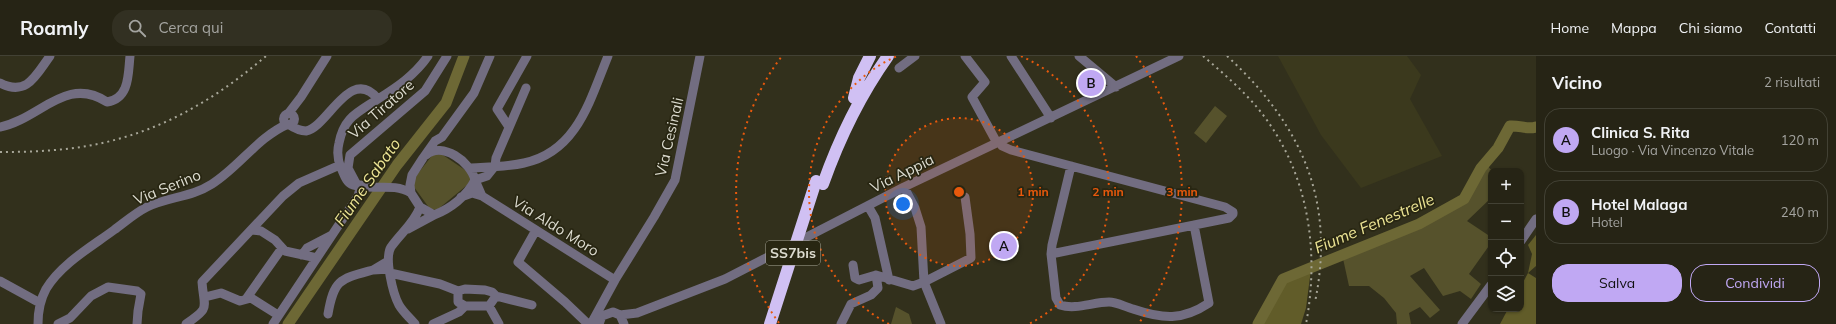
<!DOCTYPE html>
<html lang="it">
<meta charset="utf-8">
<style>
body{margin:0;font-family:Mulish,sans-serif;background:#323022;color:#f1f3f6}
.controls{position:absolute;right:12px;bottom:12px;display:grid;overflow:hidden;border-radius:8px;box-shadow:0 1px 3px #0004}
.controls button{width:36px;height:36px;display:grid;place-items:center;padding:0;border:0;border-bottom:1px solid #424134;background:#262415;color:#f1f3f6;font:20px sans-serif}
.you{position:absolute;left:903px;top:148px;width:14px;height:14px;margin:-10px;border:3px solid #fff;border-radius:50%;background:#1a73e8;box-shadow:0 0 0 6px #1a73e833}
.badge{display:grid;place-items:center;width:26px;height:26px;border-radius:50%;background:#c0a8f3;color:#111;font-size:13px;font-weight:700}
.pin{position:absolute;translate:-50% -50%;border:2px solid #fff;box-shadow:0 1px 4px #0006}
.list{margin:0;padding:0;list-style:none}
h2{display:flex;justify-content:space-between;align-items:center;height:52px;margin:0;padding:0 16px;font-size:17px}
h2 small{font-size:13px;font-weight:400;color:#a4a4a0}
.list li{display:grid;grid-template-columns:26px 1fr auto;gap:12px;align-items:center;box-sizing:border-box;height:64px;margin:0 8px 8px;padding:0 8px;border:1px solid #424134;border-radius:16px}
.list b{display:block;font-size:15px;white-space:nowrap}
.list p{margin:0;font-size:13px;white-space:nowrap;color:#a4a4a0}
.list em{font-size:13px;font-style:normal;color:#a4a4a0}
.actions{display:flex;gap:8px;padding:12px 16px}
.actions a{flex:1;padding:9px 0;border:1px solid #c0a8f3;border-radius:16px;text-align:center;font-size:14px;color:#c0a8f3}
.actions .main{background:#c0a8f3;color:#111}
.icon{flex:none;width:22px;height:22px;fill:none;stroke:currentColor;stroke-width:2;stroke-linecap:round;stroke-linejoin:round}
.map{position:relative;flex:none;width:1536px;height:268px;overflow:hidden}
header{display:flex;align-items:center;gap:24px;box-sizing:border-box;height:56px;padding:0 20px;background:#262415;border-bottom:1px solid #424134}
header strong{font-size:19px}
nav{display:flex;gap:22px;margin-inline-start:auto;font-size:14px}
.search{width:280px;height:36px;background:#323022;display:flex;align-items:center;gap:10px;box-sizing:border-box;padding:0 14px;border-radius:16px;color:#a4a4a0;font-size:15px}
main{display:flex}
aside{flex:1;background:#262415}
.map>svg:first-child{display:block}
.built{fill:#3b391d}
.green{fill:#56522c}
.forest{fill:#615c29}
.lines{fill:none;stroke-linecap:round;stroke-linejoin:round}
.river{stroke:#6d6835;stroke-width:11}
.minor{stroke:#726d81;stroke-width:9}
.highway{stroke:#d0c0f3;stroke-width:12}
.rail{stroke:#a7a698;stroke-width:2;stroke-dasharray:2 4;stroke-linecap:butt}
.highway-bridge{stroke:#d0c0f3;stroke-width:12}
.ring{fill:none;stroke:#e8590c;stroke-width:2;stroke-dasharray:2 4}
.labels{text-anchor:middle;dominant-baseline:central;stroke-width:3.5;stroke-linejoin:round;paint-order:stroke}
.shield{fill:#282612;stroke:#a6a596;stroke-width:1}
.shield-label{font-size:14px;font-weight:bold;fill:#dcdbcf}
.street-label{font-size:15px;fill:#dcdbcf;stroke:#282612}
.water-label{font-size:16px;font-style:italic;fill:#ece494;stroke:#282612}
.centre{fill:#e8590c;stroke:#282612;stroke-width:2}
.ring-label{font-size:12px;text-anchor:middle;font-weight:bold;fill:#e8590c;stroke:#282612;stroke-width:3.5;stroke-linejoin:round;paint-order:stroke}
</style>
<header>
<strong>Roamly</strong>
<div class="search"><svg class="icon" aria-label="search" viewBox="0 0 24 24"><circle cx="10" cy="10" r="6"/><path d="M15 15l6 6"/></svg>Cerca qui</div>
<nav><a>Home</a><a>Mappa</a><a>Chi siamo</a><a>Contatti</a></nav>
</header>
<main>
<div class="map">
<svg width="1536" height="268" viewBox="0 0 1536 268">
<rect width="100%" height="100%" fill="#32301c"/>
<path class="built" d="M 1278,0 L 1407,0 L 1421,19 L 1410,43 L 1442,100 L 1361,132 L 1321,79 Z"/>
<path class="green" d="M 1215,50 L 1227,60 L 1206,87 L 1194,77 Z
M 434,97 L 440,97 L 468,116 L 472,125 L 437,154 L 430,153 L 414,131 L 412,125 Z
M 1486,108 L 1492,115 L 1491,142 L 1467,165 L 1491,181 L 1491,187 L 1469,218 L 1481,228 L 1471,243 L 1460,235 L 1443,240 L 1424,212 L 1410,220 L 1440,254 L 1430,262 L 1420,251 L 1409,257 L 1411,268 L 1397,268 L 1396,257 L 1384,242 L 1369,230 L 1349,230 L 1342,198 L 1359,191 L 1374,188 L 1419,168 L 1464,143 Z
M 896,251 L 909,258 L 912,268 L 891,268 Z"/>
<path class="forest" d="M 1536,179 L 1536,210 L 1528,217 L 1536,222 L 1536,268 L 1500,268 L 1508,253 L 1521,253 L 1521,230 L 1528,217 L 1532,198 L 1528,189 Z
M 1311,213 L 1306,252 L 1301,268 L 1261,268 L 1285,225 Z"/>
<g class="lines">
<path class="river" d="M 288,268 L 397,109 L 446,47 L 464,0
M 1258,268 L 1283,223 L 1419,168 L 1464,143 L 1481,112 L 1498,92 L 1510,70 C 1519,69 1528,74 1536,71"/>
<path class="minor" d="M 965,0 L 985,26 L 972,41 L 997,87
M 1011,0 L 1051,62
M 1079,0 L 1116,31
M 899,12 L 915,0
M 0,27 C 27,41 36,19 50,0
M 378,43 C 397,31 415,19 428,0
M283.5 63a5.5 5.5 0 1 1 11 0a5.5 5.5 0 1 1-11 0Z
M 288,58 L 301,41 L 327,0
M 288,68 C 294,72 299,75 306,75 C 328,71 350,9 378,43 C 357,57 344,61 339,87 C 337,95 338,105 341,112 C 344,118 346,127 353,129 C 372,135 393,126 411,137
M 0,71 C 40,63 66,19 107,46 C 130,42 128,18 130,0
M 509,71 L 497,53 L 527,0
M 1000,86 L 1002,90 L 1011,94 L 1225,151 L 1233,156 L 1233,158 L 1229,162 L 1051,198
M 426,99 C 442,85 471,106 475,124 C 467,140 450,153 434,159 L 420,151 L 411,137 L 410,129 L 412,119 L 423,102 L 435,85 L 442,81 L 474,37 L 490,0
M 495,110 L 496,102 L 526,32
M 1071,110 L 1052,189 L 1051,198 L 1056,242 L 1060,249 C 1076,254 1093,246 1109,246 C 1117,246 1125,251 1133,253 C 1163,263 1182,265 1209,247 L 1194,169
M 469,112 C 487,111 507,111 524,107 C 577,96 590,44 608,0
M 357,129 L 348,112 L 350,99 L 425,35 L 447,0
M 904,131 L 915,152 L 921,171 L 924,226 L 941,268
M 482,140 L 475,124 L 487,120 L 495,110
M 461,141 L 472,137 L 482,140 L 615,224
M 868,150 L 875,162 L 889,224
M 408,173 L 434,159
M 252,174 L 261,175 L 275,184 L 285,195 L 317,202
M 536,174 L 518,206 L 565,246 L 588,268
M 1521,185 L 1536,163
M 302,199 L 307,192 L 332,179
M 388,205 L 373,214 L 389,213
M 853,209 L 855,222 L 859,224 L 876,219 L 913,230 L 924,226 L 971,202 L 970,178 L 965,141
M 390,217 L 440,228 L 458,235 L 465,233 L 485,234 L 492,236 L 496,240 L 532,249
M 0,225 L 40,247
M 458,235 L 458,246 L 465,250 L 489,250 L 496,240
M 205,241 L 221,237 L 240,245 L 251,242 L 278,259
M 246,243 L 282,192
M 489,250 L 499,268
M 328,258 C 334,223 340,223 373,214
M 620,259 L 637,257 L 725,223 L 904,131 L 1179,0
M 38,268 C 38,256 40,244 46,233 C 61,208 91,191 114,174 C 125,166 135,157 147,151 C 168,141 192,141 212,128 C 239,111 258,81 288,68
M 58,268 L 70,262 L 91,240 L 108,231 L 137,235 L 141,238 L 138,255 L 137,268
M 186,268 C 211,251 204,253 202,226 L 283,140 L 299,127 L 340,109
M 273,268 L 358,140 L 361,129
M 415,268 C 410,262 403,256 399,249 C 393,238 384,202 391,191 C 401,177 414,167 420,151
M 433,268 L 459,256 L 465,250
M 591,268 L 615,224 L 654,161 L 675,124 L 700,0
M 599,268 L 602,260 L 613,256 L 620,259 L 624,268
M 841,268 L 851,248 L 871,239 L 878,232 L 876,219
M 1462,268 L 1491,229"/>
<path class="highway" d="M 854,42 L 859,22 L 870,0
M 823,128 C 839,83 861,38 888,0"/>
<path class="rail" d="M 1203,0 C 1223,17 1244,35 1260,55 C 1308,115 1320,194 1306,268
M 1227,0 C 1301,68 1336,144 1315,246
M 0,96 C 39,96 80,94 118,83 C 174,68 223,37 266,0"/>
<path class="highway-bridge" d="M 770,268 L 816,125"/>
</g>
<circle cx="959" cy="136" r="74" fill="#e8590c" fill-opacity=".12"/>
<g class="ring">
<circle cx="959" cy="136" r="74"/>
<path d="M889 268A149 149 0 0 1 897 0M1021 0A149 149 0 0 1 1029 268"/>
<path d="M779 267A223 223 0 0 1 782 0M1136 0A223 223 0 0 1 1139 267"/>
</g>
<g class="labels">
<rect class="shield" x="766" y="185" width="54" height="24" rx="3"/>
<g class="shield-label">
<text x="793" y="197">SS7bis</text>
</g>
<g class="street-label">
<text transform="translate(381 53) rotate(-41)">Via Tiratore</text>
<text transform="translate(669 81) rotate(-77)">Via Cesinali</text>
<text transform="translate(902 117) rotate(-26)">Via Appia</text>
<text transform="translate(167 131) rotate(-22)">Via Serino</text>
<text transform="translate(556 170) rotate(32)">Via Aldo Moro</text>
</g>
<g class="water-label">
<text transform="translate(367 126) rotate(-55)">Fiume Sabato</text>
<text transform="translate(1374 167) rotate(-23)">Fiume Fenestrelle</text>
</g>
</g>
<circle cx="959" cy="136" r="6" class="centre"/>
<g class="ring-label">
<text x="1033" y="140">1 min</text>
<text x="1108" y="140">2 min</text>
<text x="1182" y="140">3 min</text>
</g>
</svg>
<div class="controls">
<button>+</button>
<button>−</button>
<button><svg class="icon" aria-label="locate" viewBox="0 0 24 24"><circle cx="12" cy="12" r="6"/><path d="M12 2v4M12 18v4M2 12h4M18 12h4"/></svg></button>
<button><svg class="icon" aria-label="layers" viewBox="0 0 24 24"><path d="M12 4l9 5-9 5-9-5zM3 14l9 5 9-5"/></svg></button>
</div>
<div class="you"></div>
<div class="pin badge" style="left:1004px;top:190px">A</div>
<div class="pin badge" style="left:1091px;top:27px">B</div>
</div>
<aside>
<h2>Vicino<small>2 risultati</small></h2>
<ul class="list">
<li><span class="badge">A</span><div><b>Clinica S. Rita</b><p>Luogo · Via Vincenzo Vitale</p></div><em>120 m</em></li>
<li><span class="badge">B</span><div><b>Hotel Malaga</b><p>Hotel</p></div><em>240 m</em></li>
</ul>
<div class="actions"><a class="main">Salva</a><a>Condividi</a></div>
</aside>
</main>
